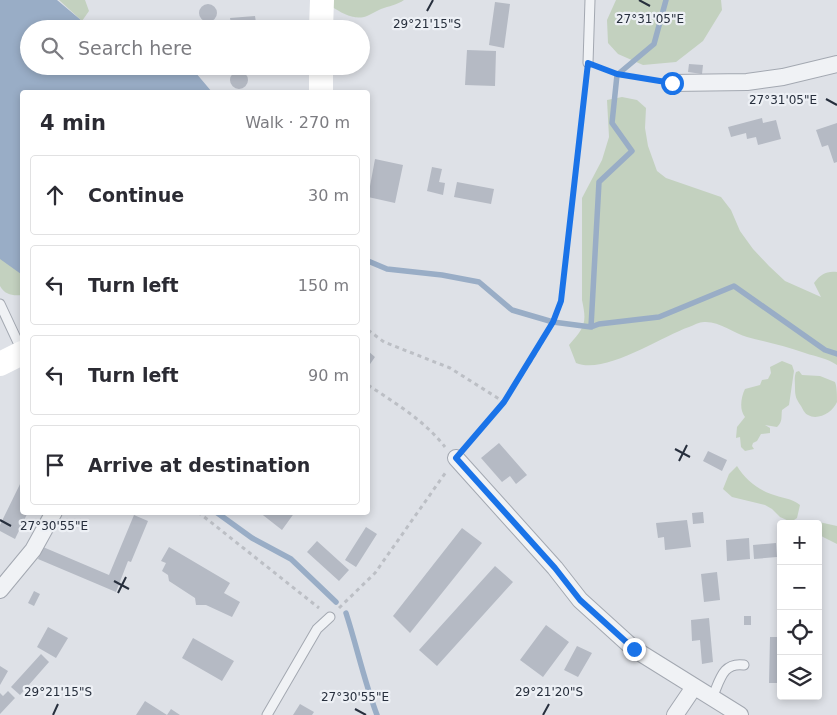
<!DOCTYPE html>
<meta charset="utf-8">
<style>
body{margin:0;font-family:"DejaVu Sans",sans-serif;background:#f7f7f7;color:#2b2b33}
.controls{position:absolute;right:15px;bottom:15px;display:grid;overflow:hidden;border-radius:5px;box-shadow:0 2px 8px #0003}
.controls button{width:45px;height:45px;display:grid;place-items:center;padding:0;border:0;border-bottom:1px solid #e1e1e2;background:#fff;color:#2b2b33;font:25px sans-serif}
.stop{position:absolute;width:15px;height:15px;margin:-11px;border:4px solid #1a73e8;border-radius:50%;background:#fff}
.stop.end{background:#1a73e8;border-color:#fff;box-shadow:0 1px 5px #0008}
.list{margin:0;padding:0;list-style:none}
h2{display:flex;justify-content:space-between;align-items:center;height:65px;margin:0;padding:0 20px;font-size:21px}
h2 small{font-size:16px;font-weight:400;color:#7c7c81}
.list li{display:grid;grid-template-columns:32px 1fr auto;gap:15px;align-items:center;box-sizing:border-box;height:80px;margin:0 10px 10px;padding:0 10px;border:1px solid #e1e1e2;border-radius:5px}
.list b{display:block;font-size:19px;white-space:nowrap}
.list em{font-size:16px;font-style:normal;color:#7c7c81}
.icon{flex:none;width:28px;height:28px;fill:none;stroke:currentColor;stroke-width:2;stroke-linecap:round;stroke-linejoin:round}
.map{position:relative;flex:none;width:837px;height:715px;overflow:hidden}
.search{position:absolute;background:#fff;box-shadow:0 2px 8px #0003;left:20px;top:20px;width:350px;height:55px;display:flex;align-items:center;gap:12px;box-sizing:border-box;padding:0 18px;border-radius:28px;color:#7c7c81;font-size:19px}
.panel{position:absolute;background:#fff;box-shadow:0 2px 8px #0003;left:20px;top:90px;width:350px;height:425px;border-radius:5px}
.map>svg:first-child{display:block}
.green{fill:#c3d1bf}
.water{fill:#99adc6}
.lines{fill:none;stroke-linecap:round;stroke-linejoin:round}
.stream{stroke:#99adc6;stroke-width:5.5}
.building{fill:#b5bac4}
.lane-casing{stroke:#a3a8b1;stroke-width:11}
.street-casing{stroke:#a3a8b1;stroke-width:18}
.path{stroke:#bcbfc5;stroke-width:3;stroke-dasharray:4 4;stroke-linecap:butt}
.lane{stroke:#f0f2f5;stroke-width:9}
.street{stroke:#f0f2f5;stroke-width:16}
.secondary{stroke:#fff;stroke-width:24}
.route{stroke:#1a73e8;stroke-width:6}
.ticks{fill:none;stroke:#272f3d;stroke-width:2}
.ticks-label{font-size:12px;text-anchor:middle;fill:#272f3d;stroke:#edf0f5;stroke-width:4.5;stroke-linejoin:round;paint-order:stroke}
</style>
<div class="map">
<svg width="837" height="715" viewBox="0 0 837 715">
<rect width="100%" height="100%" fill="#dee1e7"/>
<path class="green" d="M 59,0 L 85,0 L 89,11 L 82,21 Z
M 329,0 L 404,0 C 397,5 389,6 381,9 C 376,11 372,14 367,16 C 355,21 342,13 332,7 Z
M 616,0 L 721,0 L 722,10 L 703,41 L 676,62 L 643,65 L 618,54 L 608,43 L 607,20 Z
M 622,97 L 637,100 L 646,108 L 645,128 L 648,146 L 657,171 L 666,178 L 721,197 L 731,210 L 740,231 L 753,249 L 769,266 L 785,281 L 821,297 L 814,283 C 821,274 826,271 837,272 L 837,365 C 827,358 817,357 805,353 C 786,346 766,342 747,337 C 733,333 719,321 704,322 C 699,322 694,325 689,327 C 660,337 605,375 576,363 L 569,345 C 585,327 587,323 582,300 L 582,198 L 602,160 L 609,137 L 607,100 Z
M 0,246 L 22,250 L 22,295 C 13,296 5,295 0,286 Z
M 782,361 L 792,365 L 794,371 L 789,405 L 782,410 C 781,416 783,422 777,427 L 765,425 L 770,428 L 770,433 L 761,434 L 757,441 L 753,443 L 752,446 L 754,449 L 745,451 L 741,447 L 740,437 L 736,438 L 737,427 L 745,417 C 739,410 741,397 745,389 L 760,385 L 762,380 L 768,379 L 771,373 L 770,367 Z
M 799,371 L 802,375 L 820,376 L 835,382 C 837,387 837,396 837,402 C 833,412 818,421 808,415 C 804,413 803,409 801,406 C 796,399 795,396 795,388 C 795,382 794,377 796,372 Z
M 737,466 C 745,479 757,489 771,494 C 781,498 792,498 800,505 L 797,518 L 791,522 L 780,517 L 772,509 L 765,505 L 732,497 L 723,489 L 729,474 Z
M 819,522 L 837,526 L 837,544 L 823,537 L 818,533 L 818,524 L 810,523 Z"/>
<path class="water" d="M 0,0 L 57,0 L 82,21 L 100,29 L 29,29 L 29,66 L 190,66 L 212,92 L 22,92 L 21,274 L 0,259 Z"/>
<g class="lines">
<path class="stream" d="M 368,261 L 387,269 L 442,275 L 479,282 L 512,310 L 553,322 L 591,327 L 599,324 L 659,317 L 734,286 L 825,350 L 837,354
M 591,327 L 599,182 L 632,151 L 612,123 L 617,75 L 654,44 L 666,0
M 216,512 L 252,538 L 291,559 L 336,602
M 346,613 C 357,647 364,681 377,715"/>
</g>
<path class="building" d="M 495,2 L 510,4 L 504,48 L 489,45 Z
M199 13a9 9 0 1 1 18 0a9 9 0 1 1-18 0Z
M 255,16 L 257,29 L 232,29 L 230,18 Z
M 467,50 L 496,51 L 495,86 L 465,85 Z
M 689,64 L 703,65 L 702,74 L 688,72 Z
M230 80a9 9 0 1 1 18 0a9 9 0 1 1-18 0Z
M 762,118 L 763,123 L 776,120 L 781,139 L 758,145 L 756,137 L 747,139 L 746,133 L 731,137 L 728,127 Z
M 837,123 L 837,162 L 834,163 L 828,145 L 822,147 L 816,130 Z
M 375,159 L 403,165 L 395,203 L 368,197 Z
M 432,167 L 442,169 L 439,182 L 445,183 L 443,195 L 427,191 Z
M 457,182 L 494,189 L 491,204 L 454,197 Z
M 368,351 L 375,357 L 368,367 Z
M 499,443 L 527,475 L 516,484 L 510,476 L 502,482 L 481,458 Z
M 708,451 L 727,460 L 722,471 L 703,461 Z
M 22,480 L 22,512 L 28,512 L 15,539 L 0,531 L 0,525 Z
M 259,512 L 295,512 L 282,530 Z
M 703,512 L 704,523 L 693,524 L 692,513 Z
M 134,515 L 148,521 L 131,562 L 128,561 L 116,592 L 38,559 L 43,547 L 109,575 Z
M 687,520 L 691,547 L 665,550 L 664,537 L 658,538 L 656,523 Z
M 366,527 L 377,534 L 356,567 L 345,560 Z
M 462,528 L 482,543 L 410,633 L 393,616 Z
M 749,538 L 750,559 L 727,561 L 726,540 Z
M 317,541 L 349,570 L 339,581 L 307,552 Z
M 776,543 L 777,557 L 754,559 L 753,545 Z
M 169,547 L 230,583 L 224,593 L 240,602 L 232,617 L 206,605 L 196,605 L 195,598 L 169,581 L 168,575 L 162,571 L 166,563 L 161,561 Z
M 495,566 L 513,582 L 437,666 L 419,650 Z
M 717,572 L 720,600 L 704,602 L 701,574 Z
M 34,591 L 40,594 L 34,606 L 28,603 Z
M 744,616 L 751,616 L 751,625 L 744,625 Z
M 709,618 L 713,662 L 702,664 L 700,640 L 692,641 L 691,620 Z
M 546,625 L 569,642 L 543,677 L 520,660 Z
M 48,627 L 68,638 L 56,658 L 37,647 Z
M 770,637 L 781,637 L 781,683 L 769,683 Z
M 193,638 L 234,661 L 222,681 L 182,658 Z
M 577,646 L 592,653 L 578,677 L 564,670 Z
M 41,654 L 49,662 L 20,695 L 11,687 Z
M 0,666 L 8,671 L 0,685 Z
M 8,691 L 15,698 L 0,714 L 0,693 L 3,696 Z
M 145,701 L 167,715 L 171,709 L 180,715 L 136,715 Z
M 300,704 L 314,712 L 312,715 L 293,715 Z"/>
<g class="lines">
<defs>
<path id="lane" d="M 588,63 L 590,0
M 0,304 L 22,351
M 712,698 C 720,681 722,662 744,665
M 267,715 L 317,629 L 330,617"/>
<path id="street" d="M 672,83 L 747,82 L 783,77 L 837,64
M 456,458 L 555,568 L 580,600 L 634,649 L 740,715
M 0,590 L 33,550 L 54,512
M 675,715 L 694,687"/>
</defs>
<use href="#lane" class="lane-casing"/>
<use href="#street" class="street-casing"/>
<path class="path" d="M 598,67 L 617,75 L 655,81
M 368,330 L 384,342 L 450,368 L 504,402
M 368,385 C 395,403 424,420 445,447
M 466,446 C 504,402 541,355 561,301 L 587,75
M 198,512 L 319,608
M 339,608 L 375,573 L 446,472"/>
<use href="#lane" class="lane"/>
<use href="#street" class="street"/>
<path class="secondary" d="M 321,29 L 322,0
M 321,92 L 321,66
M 0,364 L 22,353"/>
</g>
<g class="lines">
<path class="route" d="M 634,649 L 580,600 L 555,568 L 456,458 L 504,402 L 553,322 L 561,301 L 588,63 L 617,74 L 672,83"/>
</g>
<path class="ticks" d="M 639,0 L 650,6M 427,11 L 433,0M 826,99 L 837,105M 675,449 L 690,457M 679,461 L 687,445M 0,520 L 11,526M 114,581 L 129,589M 118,593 L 126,577M 355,709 L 366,715M 53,715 L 58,704M 543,715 L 549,704"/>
<g class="ticks-label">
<text x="650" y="23">27°31'05"E</text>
<text x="427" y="28">29°21'15"S</text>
<text x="783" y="104">27°31'05"E</text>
<text x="54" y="530">27°30'55"E</text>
<text x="58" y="696">29°21'15"S</text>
<text x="549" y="696">29°21'20"S</text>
<text x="355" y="701">27°30'55"E</text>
</g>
</svg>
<div class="controls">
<button>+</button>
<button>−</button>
<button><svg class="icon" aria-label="locate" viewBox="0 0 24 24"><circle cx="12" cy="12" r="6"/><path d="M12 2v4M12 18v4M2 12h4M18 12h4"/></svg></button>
<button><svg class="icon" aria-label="layers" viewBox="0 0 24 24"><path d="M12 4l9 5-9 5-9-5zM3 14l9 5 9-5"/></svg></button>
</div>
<div class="stop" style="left:672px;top:83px"></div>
<div class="stop end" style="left:634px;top:649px"></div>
<div class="search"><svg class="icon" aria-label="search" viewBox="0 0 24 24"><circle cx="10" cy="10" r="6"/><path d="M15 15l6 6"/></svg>Search here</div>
<section class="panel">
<h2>4 min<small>Walk · 270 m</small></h2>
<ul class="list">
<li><svg class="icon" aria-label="ahead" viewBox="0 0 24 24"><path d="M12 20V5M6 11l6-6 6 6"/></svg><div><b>Continue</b></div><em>30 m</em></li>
<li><svg class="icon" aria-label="left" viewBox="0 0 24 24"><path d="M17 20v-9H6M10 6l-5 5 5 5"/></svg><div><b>Turn left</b></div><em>150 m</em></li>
<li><svg class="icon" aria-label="left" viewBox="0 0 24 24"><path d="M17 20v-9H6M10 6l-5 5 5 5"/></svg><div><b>Turn left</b></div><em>90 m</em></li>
<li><svg class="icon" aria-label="arrive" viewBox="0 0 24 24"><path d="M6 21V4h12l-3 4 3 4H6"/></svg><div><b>Arrive at destination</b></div></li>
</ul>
</section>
</div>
